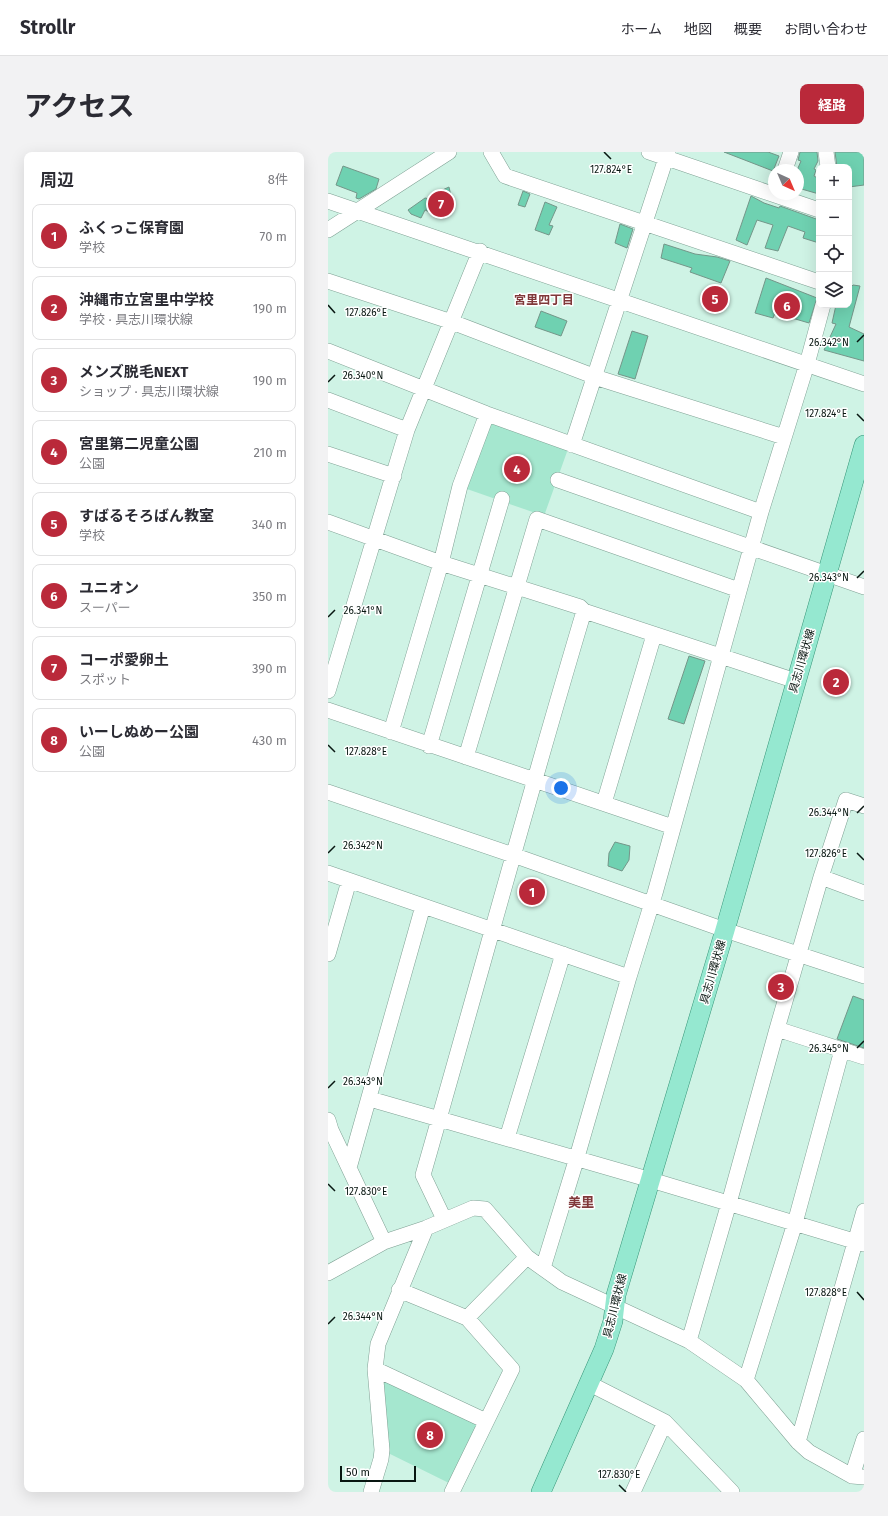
<!DOCTYPE html>
<html lang="ja">
<meta charset="utf-8">
<style>
body{margin:0;font-family:"Fira Sans","Noto Sans JP",sans-serif;background:#f2f2f3;color:#2b2b33}
.controls{position:absolute;right:12px;top:12px;display:grid;overflow:hidden;border-radius:8px;box-shadow:0 4px 16px #0002}
.controls button{width:36px;height:36px;display:grid;place-items:center;padding:0;border:0;border-bottom:1px solid #e1e1e2;background:#fff;color:#2b2b33;font:20px sans-serif}
.compass{position:absolute;left:440px;top:12px;width:36px;height:36px;border-radius:50%;background:#fff;box-shadow:0 4px 16px #0002;rotate:136deg}
.scale{position:absolute;left:12px;bottom:10px;width:76px;box-sizing:border-box;padding-left:4px;border:2px solid #081611;border-top:0;font-size:11px;line-height:14px;white-space:nowrap;color:#081611;-webkit-text-stroke:3px #fff;paint-order:stroke}
.you{position:absolute;left:233px;top:636px;width:14px;height:14px;margin:-10px;border:3px solid #fff;border-radius:50%;background:#1a73e8;box-shadow:0 0 0 6px #1a73e833}
.badge{display:grid;place-items:center;width:26px;height:26px;border-radius:50%;background:#ba293a;color:#fff;font-size:13px;font-weight:700}
.pin{position:absolute;translate:-50% -50%;border:2px solid #fff;box-shadow:0 1px 4px #0006}
.list{margin:0;padding:0;list-style:none}
h2{display:flex;justify-content:space-between;align-items:center;height:52px;margin:0;padding:0 16px;font-size:17px}
h2 small{font-size:13px;font-weight:400;color:#7c7c81}
.list li{display:grid;grid-template-columns:26px 1fr auto;gap:12px;align-items:center;box-sizing:border-box;height:64px;margin:0 8px 8px;padding:0 8px;border:1px solid #e1e1e2;border-radius:8px}
.list b{display:block;font-size:15px;white-space:nowrap}
.list p{margin:0;font-size:13px;white-space:nowrap;color:#7c7c81}
.list em{font-size:13px;font-style:normal;color:#7c7c81}
.icon{flex:none;width:22px;height:22px;fill:none;stroke:currentColor;stroke-width:2;stroke-linecap:round;stroke-linejoin:round}
.map{position:relative;flex:none;width:536px;height:1340px;overflow:hidden;border-radius:8px}
header{display:flex;align-items:center;gap:24px;box-sizing:border-box;height:56px;padding:0 20px;background:#fff;border-bottom:1px solid #e1e1e2}
header strong{font-size:19px}
nav{display:flex;gap:22px;margin-inline-start:auto;font-size:14px}
.intro{display:flex;align-items:center;justify-content:space-between;box-sizing:border-box;height:96px;padding:0 24px}
h1{margin:0;font-size:28px}
.button{padding:10px 18px;border-radius:8px;background:#ba293a;color:#fff;font-size:14px;font-weight:700}
main{display:flex;gap:24px;padding:0 24px}
aside{flex:1;background:#fff;border-radius:8px;box-shadow:0 4px 16px #0002}
.map>svg:first-child{display:block}
.green{fill:#a5e7cf}
.building{fill:#6fd1b1;stroke:#749689}
.lines{fill:none;stroke-linecap:round;stroke-linejoin:round}
.minor-casing{stroke:#7fa194;stroke-width:16}
.major-casing{stroke:#369578;stroke-width:20}
.minor{stroke:#fff;stroke-width:15}
.major{stroke:#95e8d0;stroke-width:19}
.ticks{fill:none;stroke:#081611;stroke-width:1.5}
.labels{text-anchor:middle;dominant-baseline:central;stroke-width:3;stroke-linejoin:round;paint-order:stroke}
.street-label{font-size:11px;fill:#081611;stroke:#fff}
.neighbourhood-label{font-size:12px;font-weight:bold;fill:#80383a;stroke:#fff}
.quarter-label{font-size:13px;font-weight:bold;fill:#80383a;stroke:#fff}
.ticks-label{font-size:10px;text-anchor:middle;fill:#081611;stroke:#fff;stroke-width:3;stroke-linejoin:round;paint-order:stroke}
</style>
<header>
<strong>Strollr</strong>
<nav><a>ホーム</a><a>地図</a><a>概要</a><a>お問い合わせ</a></nav>
</header>
<div class="intro"><h1>アクセス</h1><a class="button">経路</a></div>
<main>
<aside>
<h2>周辺<small>8件</small></h2>
<ul class="list">
<li><span class="badge">1</span><div><b>ふくっこ保育園</b><p>学校</p></div><em>70 m</em></li>
<li><span class="badge">2</span><div><b>沖縄市立宮里中学校</b><p>学校 · 具志川環状線</p></div><em>190 m</em></li>
<li><span class="badge">3</span><div><b>メンズ脱毛NEXT</b><p>ショップ · 具志川環状線</p></div><em>190 m</em></li>
<li><span class="badge">4</span><div><b>宮里第二児童公園</b><p>公園</p></div><em>210 m</em></li>
<li><span class="badge">5</span><div><b>すばるそろばん教室</b><p>学校</p></div><em>340 m</em></li>
<li><span class="badge">6</span><div><b>ユニオン</b><p>スーパー</p></div><em>350 m</em></li>
<li><span class="badge">7</span><div><b>コーポ愛卵土</b><p>スポット</p></div><em>390 m</em></li>
<li><span class="badge">8</span><div><b>いーしぬめー公園</b><p>公園</p></div><em>430 m</em></li>
</ul>
</aside>
<div class="map">
<svg width="536" height="1340" viewBox="0 0 536 1340">
<rect width="100%" height="100%" fill="#cff3e5"/>
<path class="green" d="M 168,271 L 240,297 L 216,364 L 139,337 L 163,272 Z
M 47,1217 L 158,1269 L 127,1334 L 54,1298 Z"/>
<path class="building" d="M 396,0 L 440,0 L 451,4 L 445,19 Z
M 472,0 L 489,0 L 490,9 L 486,17 L 488,18 L 486,24 L 491,27 L 491,42 L 470,36 L 470,16 L 473,9 L 470,8 Z
M 507,0 L 536,0 L 536,33 L 521,35 L 521,15 L 509,15 Z
M 15,14 L 51,27 L 48,37 L 31,47 L 28,46 L 29,41 L 8,33 Z
M 121,35 L 123,44 L 116,66 L 97,58 L 93,66 L 83,62 L 80,58 L 97,46 L 107,48 L 110,40 Z
M 195,39 L 202,42 L 197,55 L 190,53 Z
M 423,44 L 436,51 L 451,56 L 452,54 L 491,68 L 491,91 L 475,86 L 477,80 L 460,74 L 450,99 L 437,96 L 445,73 L 429,68 L 419,93 L 408,88 Z
M 217,50 L 229,55 L 221,73 L 225,74 L 221,83 L 207,78 Z
M 292,72 L 305,77 L 299,96 L 287,91 Z
M 336,92 L 367,102 L 389,105 L 402,109 L 393,131 L 362,120 L 364,116 L 333,106 Z
M 438,126 L 489,146 L 481,171 L 447,161 L 445,166 L 427,161 Z
M 525,133 L 532,134 L 521,175 L 536,182 L 536,209 L 496,198 L 508,172 L 504,171 L 508,153 L 521,153 L 521,137 Z
M 213,159 L 239,169 L 233,184 L 207,175 Z
M 304,179 L 320,184 L 307,227 L 290,222 Z
M 361,504 L 377,509 L 356,572 L 340,567 Z
M 287,690 L 302,694 L 301,708 L 294,719 L 280,714 L 281,701 Z
M 525,844 L 536,848 L 536,896 L 509,887 Z"/>
<g class="lines">
<defs>
<path id="minor" d="M 163,0 L 177,24 L 491,130
M 321,0 L 491,58
M 498,0 L 500,15
M 457,18 L 463,0
M 0,49 L 536,232
M 0,78 L 121,0
M 0,129 L 124,170 L 273,227 L 456,285
M 0,199 L 159,262 L 433,360 L 479,212 L 495,153
M 0,248 L 79,278
M 244,293 L 340,0
M 0,302 L 66,324
M 230,328 L 536,435
M 0,370 L 113,411 L 252,455 L 256,459 L 468,529
M 0,539 L 79,278 L 152,99
M 0,558 L 345,675
M 63,580 L 113,411 L 132,334 L 159,262
M 101,594 L 174,347
M 138,605 L 209,367 L 411,438
M 0,640 L 185,703 L 397,778 L 536,824
M 276,651 L 326,483
M 0,721 L 301,825 L 247,1012 L 215,1116
M 493,725 L 536,741
M 0,802 L 21,729
M 301,825 L 327,741 L 433,360
M 449,877 L 493,725 L 518,648 L 536,654
M 42,947 L 323,1028 L 536,1092
M 0,968 L 3,978 L 21,1016
M 179,986 L 235,802
M 116,1067 L 95,1023 C 149,835 200,646 256,459
M 56,1090 L 21,1016 L 95,754
M 0,1121 L 56,1090 L 98,1076 L 145,1056 L 157,1057 L 199,1105 L 234,1130 L 361,1189 L 418,1228 L 470,1290 L 481,1300 L 524,1324 L 536,1325
M 71,1138 L 139,1166 L 184,1217 L 124,1340
M 139,1166 L 199,1105
M 361,1189 L 401,1051 L 449,877 L 536,905
M 47,1217 L 158,1269
M 418,1228 L 467,1071 L 514,898
M 262,1232 L 337,1270 L 404,1340
M 470,1290 L 536,1059
M 524,1324 L 536,1287
M 43,1340 L 53,1307 L 54,1298 L 47,1217 L 50,1192 L 98,1076
M 305,1340 L 337,1270"/>
<path id="major" d="M 213,1340 L 276,1197 L 285,1169 L 288,1143 L 397,778 L 536,293"/>
</defs>
<use href="#minor" class="minor-casing"/>
<use href="#major" class="major-casing"/>
<use href="#minor" class="minor"/>
<use href="#major" class="major"/>
</g>
<path class="ticks" d="M 276,0 L 283,7M 0,153 L 7,161M 529,190 L 536,183M 0,230 L 7,223M 529,262 L 536,269M 529,426 L 536,419M 0,465 L 7,458M 0,593 L 7,600M 529,661 L 536,654M 0,701 L 7,694M 529,701 L 536,708M 529,896 L 536,889M 0,936 L 7,929M 0,1032 L 7,1039M 529,1140 L 536,1148M 0,1172 L 7,1165M 291,1333 L 298,1340"/>
<g class="labels">
<g class="street-label">
<text transform="translate(474 509) rotate(-74)">具志川環状線</text>
<text transform="translate(385 820) rotate(-74)">具志川環状線</text>
<text transform="translate(287 1154) rotate(-76)">具志川環状線</text>
</g>
<g class="neighbourhood-label">
<text x="216" y="148">宮里四丁目</text>
</g>
<g class="quarter-label">
<text x="253" y="1050">美里</text>
</g>
</g>
<g class="ticks-label">
<text x="283" y="21">127.824°E</text>
<text x="38" y="164">127.826°E</text>
<text x="501" y="194">26.342°N</text>
<text x="35" y="227">26.340°N</text>
<text x="498" y="265">127.824°E</text>
<text x="501" y="429">26.343°N</text>
<text x="35" y="462">26.341°N</text>
<text x="38" y="603">127.828°E</text>
<text x="501" y="664">26.344°N</text>
<text x="35" y="697">26.342°N</text>
<text x="498" y="705">127.826°E</text>
<text x="501" y="900">26.345°N</text>
<text x="35" y="933">26.343°N</text>
<text x="38" y="1043">127.830°E</text>
<text x="498" y="1144">127.828°E</text>
<text x="35" y="1168">26.344°N</text>
<text x="291" y="1326">127.830°E</text>
</g>
</svg>
<div class="controls">
<button>+</button>
<button>−</button>
<button><svg class="icon" aria-label="locate" viewBox="0 0 24 24"><circle cx="12" cy="12" r="6"/><path d="M12 2v4M12 18v4M2 12h4M18 12h4"/></svg></button>
<button><svg class="icon" aria-label="layers" viewBox="0 0 24 24"><path d="M12 4l9 5-9 5-9-5zM3 14l9 5 9-5"/></svg></button>
</div>
<svg class="compass" viewBox="-18 -18 36 36"><path d="M0-13l5 13h-10z" fill="#e53935"/><path d="M0 13l5-13h-10z" fill="#7c7c81"/></svg>
<div class="scale">50 m</div>
<div class="you"></div>
<div class="pin badge" style="left:204px;top:740px">1</div>
<div class="pin badge" style="left:508px;top:530px">2</div>
<div class="pin badge" style="left:453px;top:835px">3</div>
<div class="pin badge" style="left:189px;top:317px">4</div>
<div class="pin badge" style="left:387px;top:147px">5</div>
<div class="pin badge" style="left:459px;top:154px">6</div>
<div class="pin badge" style="left:113px;top:52px">7</div>
<div class="pin badge" style="left:102px;top:1283px">8</div>
</div>
</main>
